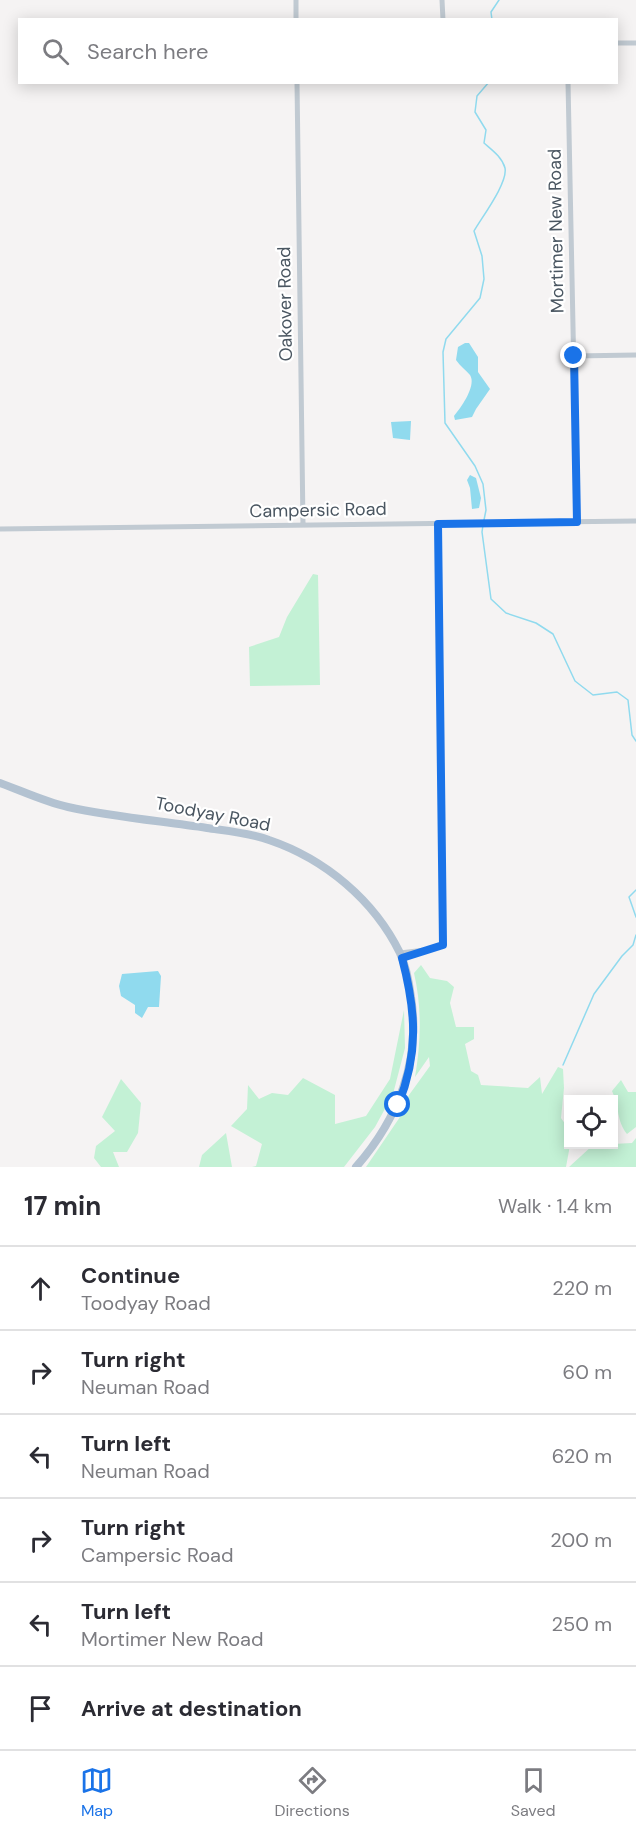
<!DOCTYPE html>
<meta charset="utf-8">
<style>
body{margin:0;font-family:"DM Sans",sans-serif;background:#f7f7f7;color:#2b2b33}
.controls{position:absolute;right:18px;bottom:18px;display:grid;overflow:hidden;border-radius:0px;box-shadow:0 3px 15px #0003}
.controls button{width:54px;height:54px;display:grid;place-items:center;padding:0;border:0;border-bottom:2px solid #e1e1e2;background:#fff;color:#2b2b33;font:30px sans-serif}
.stop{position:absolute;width:18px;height:18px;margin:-14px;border:4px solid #1a73e8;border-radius:50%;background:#fff}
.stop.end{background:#1a73e8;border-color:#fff;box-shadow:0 2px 6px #0008}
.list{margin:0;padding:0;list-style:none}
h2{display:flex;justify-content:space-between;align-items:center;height:78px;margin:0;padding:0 24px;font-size:26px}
h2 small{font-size:20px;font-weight:400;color:#7c7c81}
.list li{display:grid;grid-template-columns:39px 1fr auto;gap:18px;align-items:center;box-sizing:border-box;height:84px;padding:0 24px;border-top:2px solid #e1e1e2}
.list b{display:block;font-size:22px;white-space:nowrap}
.list p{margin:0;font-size:20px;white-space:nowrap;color:#7c7c81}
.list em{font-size:20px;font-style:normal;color:#7c7c81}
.icon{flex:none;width:33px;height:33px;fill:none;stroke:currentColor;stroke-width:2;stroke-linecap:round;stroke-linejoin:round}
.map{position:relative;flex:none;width:636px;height:1167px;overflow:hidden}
.search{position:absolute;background:#fff;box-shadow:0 3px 15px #0003;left:18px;right:18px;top:18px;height:66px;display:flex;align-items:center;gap:15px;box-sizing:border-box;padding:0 21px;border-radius:0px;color:#7c7c81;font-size:22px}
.sheet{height:582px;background:#fff}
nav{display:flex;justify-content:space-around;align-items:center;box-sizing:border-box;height:84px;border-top:2px solid #e1e1e2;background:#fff;font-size:16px;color:#7c7c81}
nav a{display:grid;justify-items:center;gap:3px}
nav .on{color:#1a73e8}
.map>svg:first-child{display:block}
.green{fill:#c3f1d5}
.water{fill:#90daee}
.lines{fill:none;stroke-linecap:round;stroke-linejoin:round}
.stream{stroke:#90daee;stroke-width:1.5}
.street{stroke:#c1cad2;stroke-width:5}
.primary{stroke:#b3c2d1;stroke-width:8}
.route{stroke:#1a73e8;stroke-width:8}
.labels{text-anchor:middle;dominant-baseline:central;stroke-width:4.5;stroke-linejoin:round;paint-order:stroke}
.street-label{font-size:18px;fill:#4a5661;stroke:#fff}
</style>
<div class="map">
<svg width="636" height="1167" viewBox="0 0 636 1167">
<rect width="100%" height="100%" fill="#f5f3f3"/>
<path class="green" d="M 313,574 L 318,575 L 320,685 L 250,686 L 249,647 L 279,637 L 287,617 Z
M 421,965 L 430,978 L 447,981 L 454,987 L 450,1003 L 456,1027 L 474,1027 L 474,1039 L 465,1044 L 471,1071 L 478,1075 L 481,1085 L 528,1088 L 540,1077 L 542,1094 L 558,1067 L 563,1069 L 564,1088 L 561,1118 L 568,1128 L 568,1144 L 570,1145 L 566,1167 L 366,1167 L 402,1114 L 409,1095 L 430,1066 L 429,1057 L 415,1077 C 421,1042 422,1008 414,973 Z
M 404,1010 L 405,1048 L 393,1094 L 375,1127 L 344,1167 L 252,1167 L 256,1166 L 262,1144 L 231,1126 L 247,1109 L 248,1085 L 259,1099 L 272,1093 L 288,1095 L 303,1078 L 335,1095 L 335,1124 L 366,1116 L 390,1079 Z
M 121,1079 L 141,1103 L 138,1133 L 127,1152 L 113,1152 L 119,1167 L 101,1167 L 94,1158 L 96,1146 L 115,1131 L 102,1117 Z
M 621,1080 L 628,1092 L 636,1092 L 636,1127 L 627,1134 C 616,1120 620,1108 612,1091 Z
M 226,1133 L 232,1167 L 199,1167 L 202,1155 Z
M 636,1138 L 636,1167 L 569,1167 L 593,1145 L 632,1143 Z"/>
<path class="water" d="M 465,343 L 469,343 L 478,357 L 478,372 L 490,389 L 476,409 L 472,417 L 455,420 L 454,416 C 460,409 477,386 470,375 C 466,370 460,366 456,360 L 458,347 Z
M 411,421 L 410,440 L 393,438 L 391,422 Z
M 470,475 L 476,478 L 481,498 L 479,508 L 472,509 L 470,488 L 467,480 Z
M 158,971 L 161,976 L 159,1007 L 148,1007 L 142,1018 L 135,1013 L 135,1005 L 121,996 L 119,986 L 122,974 Z"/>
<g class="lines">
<path class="stream" d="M 492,20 L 491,12 L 499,0
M 484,520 L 486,510 L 483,484 L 475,466 L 445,423 L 443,352 L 446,339 L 480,298 L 484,279 L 482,256 L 474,231 C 482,217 508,183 505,168 C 502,157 492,150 484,143 L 486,130 L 475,112 L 477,96 L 489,82
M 483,525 L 482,532 L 491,599 L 506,613 L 536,623 L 553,634 L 575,681 L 593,695 L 617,692 L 628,700 L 632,735 L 636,741
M 636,890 L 629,897 L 636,917
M 563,1065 L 594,994 L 622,956 L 633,945 L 636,935"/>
<path class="street" d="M 296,0 L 296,20
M 442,0 L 443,20
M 616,43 L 636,43
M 297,82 L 303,525
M 568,82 L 577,522
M 574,356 L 636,355
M 0,529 L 636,521
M 400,953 L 425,950
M 402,958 L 443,945 L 438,524"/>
<path class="primary" d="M 0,783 C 22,791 45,802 68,807 C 114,817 161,821 207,828 C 228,831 250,833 269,840 C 325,859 374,900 400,953 C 406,966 409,982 411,997 C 421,1061 398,1119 356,1167"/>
</g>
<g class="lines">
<path class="route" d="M 398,1105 C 419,1054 416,1011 402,958 L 443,945 L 438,524 L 577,522 L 574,356"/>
</g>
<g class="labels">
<g class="street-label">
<text transform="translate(556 231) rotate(-91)">Mortimer New Road</text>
<text transform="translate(285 304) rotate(-91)">Oakover Road</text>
<text transform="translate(318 510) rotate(-1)">Campersic Road</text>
<text transform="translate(213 814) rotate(11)">Toodyay Road</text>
</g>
</g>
</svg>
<div class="controls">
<button><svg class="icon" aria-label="locate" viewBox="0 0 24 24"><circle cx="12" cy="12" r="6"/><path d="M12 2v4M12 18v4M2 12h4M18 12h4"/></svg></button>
</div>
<div class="stop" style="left:398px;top:1105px"></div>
<div class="stop end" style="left:574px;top:356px"></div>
<div class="search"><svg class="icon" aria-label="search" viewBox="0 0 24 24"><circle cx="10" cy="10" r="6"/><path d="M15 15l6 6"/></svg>Search here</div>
</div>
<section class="sheet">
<h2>17 min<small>Walk · 1.4 km</small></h2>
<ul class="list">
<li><svg class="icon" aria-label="ahead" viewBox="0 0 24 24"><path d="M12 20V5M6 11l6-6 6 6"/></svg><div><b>Continue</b><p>Toodyay Road</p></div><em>220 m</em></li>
<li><svg class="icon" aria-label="right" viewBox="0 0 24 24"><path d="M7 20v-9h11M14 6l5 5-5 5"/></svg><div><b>Turn right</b><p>Neuman Road</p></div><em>60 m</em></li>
<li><svg class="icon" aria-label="left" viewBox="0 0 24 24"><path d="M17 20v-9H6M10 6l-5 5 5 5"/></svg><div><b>Turn left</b><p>Neuman Road</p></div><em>620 m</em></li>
<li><svg class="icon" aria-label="right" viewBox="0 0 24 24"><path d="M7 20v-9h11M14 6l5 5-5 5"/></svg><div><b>Turn right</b><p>Campersic Road</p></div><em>200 m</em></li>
<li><svg class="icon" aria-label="left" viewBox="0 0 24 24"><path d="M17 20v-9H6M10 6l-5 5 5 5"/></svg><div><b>Turn left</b><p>Mortimer New Road</p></div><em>250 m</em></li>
<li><svg class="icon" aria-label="arrive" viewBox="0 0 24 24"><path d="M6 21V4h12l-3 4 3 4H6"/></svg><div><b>Arrive at destination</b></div></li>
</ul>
</section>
<nav>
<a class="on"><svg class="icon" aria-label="map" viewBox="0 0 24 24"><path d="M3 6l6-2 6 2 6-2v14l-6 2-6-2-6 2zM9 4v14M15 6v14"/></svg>Map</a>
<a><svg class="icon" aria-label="directions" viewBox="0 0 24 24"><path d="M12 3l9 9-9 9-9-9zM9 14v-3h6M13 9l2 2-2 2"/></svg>Directions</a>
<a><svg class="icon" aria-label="saved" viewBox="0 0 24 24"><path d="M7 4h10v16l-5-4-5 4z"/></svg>Saved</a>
</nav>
